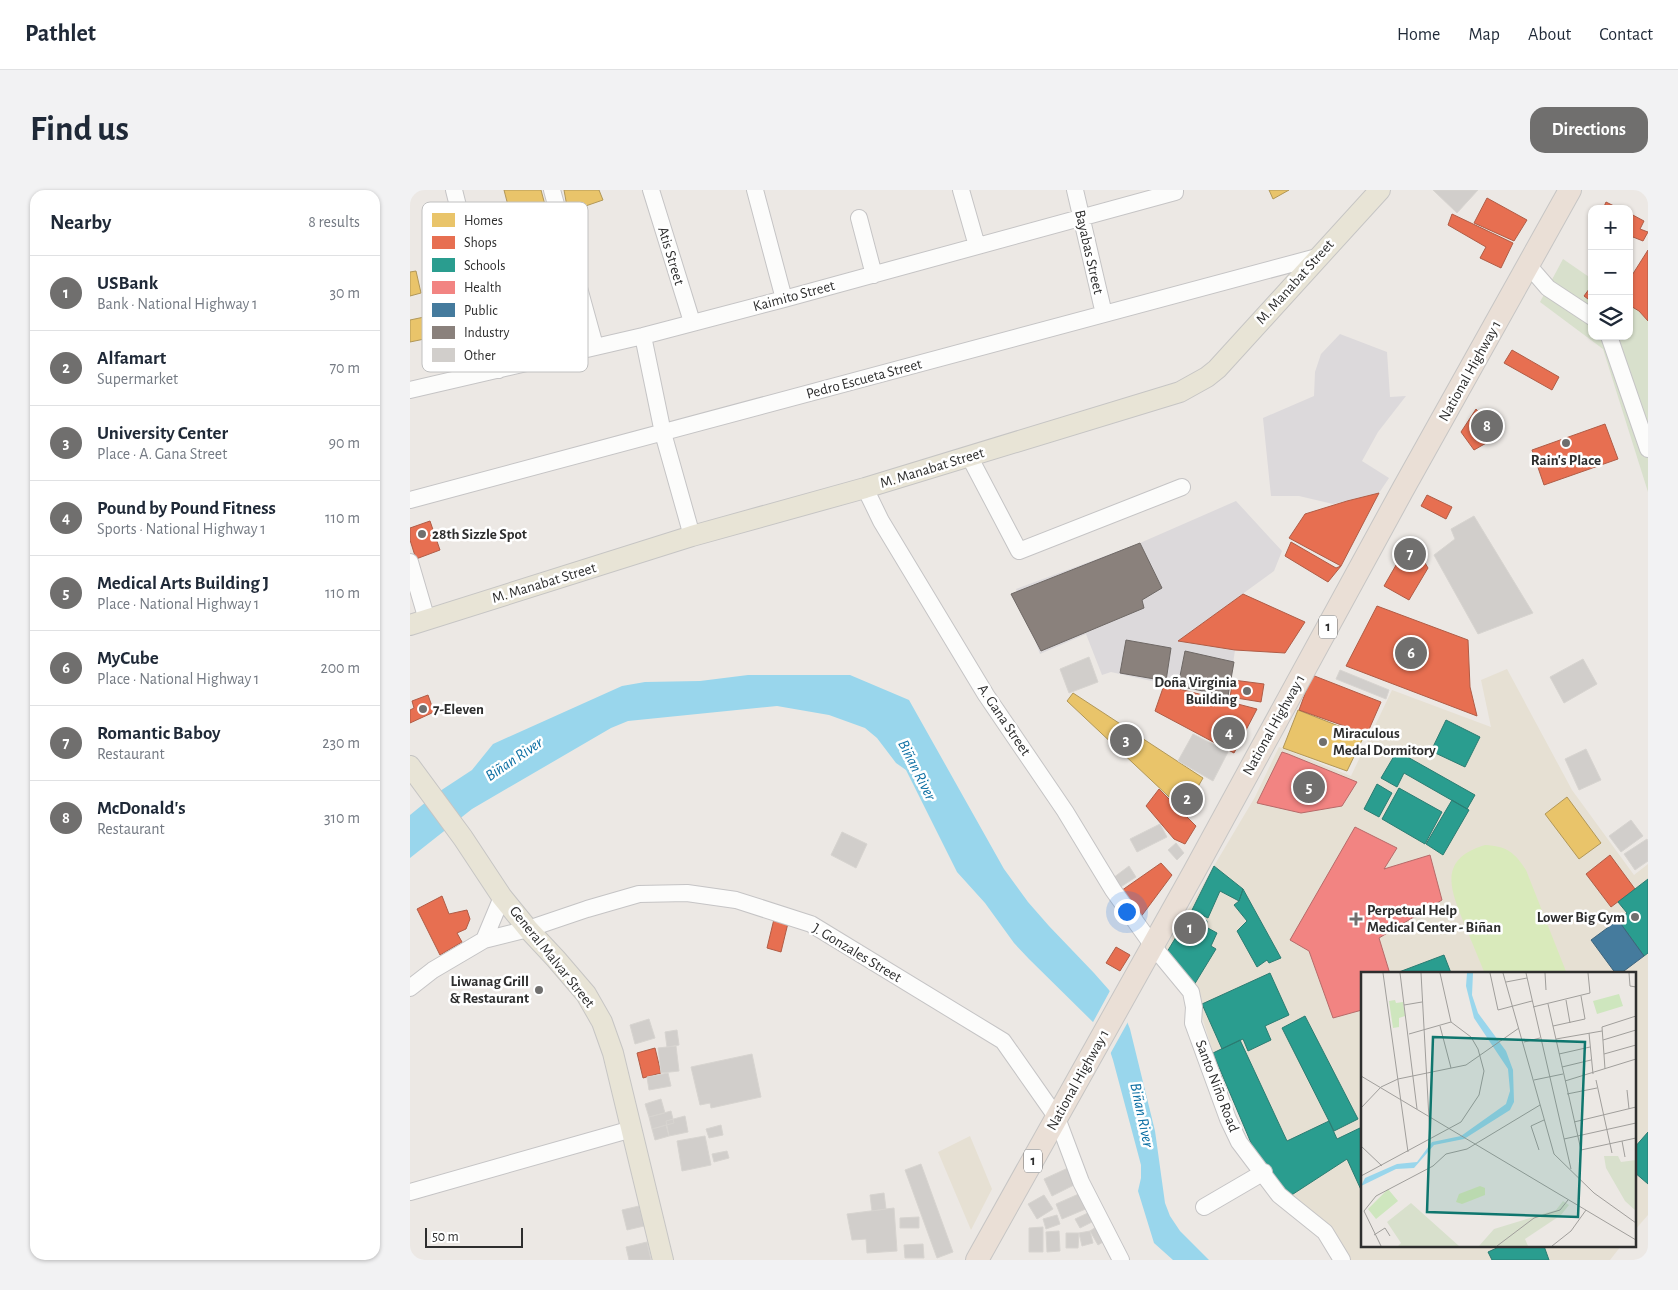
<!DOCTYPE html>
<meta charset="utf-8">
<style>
body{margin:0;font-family:"Alegreya Sans",sans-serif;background:#f2f2f3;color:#1f2937}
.controls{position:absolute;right:15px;top:15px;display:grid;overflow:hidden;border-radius:10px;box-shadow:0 1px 4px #0004}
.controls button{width:45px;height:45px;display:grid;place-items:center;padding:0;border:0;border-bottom:1px solid #e0e1e3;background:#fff;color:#1f2937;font:25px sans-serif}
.scale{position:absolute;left:15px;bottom:12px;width:98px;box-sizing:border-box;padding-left:5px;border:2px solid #2e2e2e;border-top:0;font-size:14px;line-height:18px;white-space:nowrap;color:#2e2e2e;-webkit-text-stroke:4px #fff;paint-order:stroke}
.you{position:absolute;left:716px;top:721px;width:18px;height:18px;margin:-12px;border:4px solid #fff;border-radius:50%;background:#1a73e8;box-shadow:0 0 0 8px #1a73e833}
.badge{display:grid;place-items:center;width:32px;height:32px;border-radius:50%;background:#706f6e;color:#fff;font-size:16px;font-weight:700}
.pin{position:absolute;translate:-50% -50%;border:2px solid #fff;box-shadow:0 1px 5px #0006}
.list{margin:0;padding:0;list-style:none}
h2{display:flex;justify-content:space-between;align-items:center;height:65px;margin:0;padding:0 20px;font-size:21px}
h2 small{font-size:16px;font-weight:400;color:#747a83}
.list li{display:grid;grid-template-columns:32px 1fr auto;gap:15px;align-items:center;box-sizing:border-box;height:75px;padding:0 20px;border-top:1px solid #e0e1e3}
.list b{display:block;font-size:19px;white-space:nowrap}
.list p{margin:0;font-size:16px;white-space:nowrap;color:#747a83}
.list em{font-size:16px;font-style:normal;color:#747a83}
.icon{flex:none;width:28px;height:28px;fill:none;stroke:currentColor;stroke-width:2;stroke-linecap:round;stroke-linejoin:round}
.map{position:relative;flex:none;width:1238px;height:1070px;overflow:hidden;border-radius:15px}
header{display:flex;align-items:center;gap:30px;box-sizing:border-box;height:70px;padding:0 25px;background:#fff;border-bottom:1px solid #e0e1e3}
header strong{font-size:24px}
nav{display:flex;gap:28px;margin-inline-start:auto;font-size:18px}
.intro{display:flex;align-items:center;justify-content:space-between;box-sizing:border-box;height:120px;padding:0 30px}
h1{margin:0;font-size:35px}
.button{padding:12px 22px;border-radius:15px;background:#706f6e;color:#fff;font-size:18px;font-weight:700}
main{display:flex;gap:30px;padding:0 30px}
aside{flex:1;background:#fff;border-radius:15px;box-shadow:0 1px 4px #0004}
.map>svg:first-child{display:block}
.industrial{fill:#dcd9db}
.education{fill:#e6e0d3}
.cemetery{fill:#d8e0cc}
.pitch{fill:#d9eabb}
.water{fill:#99d6ec}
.pier{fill:#ece8e4}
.homes{fill:#e9c46a;stroke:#b19758}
.shops{fill:#e76f51;stroke:#b05c46}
.schools{fill:#2a9d8f;stroke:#2b7c72}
.health{fill:#f28482;stroke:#b76a69}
.public{fill:#457b9d;stroke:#3e647c}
.industry{fill:#8a817c;stroke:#6e6865}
.building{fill:#d1cecb;stroke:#d7d4d0}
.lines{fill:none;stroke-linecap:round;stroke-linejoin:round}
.minor-casing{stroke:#c5c4c5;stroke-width:18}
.major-casing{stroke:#c6c5c4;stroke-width:22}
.highway-casing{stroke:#c6c5c4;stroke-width:24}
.minor{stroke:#fcfcfb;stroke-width:16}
.major{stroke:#e8e4d6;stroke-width:20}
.highway{stroke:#eadfd6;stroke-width:22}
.poi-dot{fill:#706f6e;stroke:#fff;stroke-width:2}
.labels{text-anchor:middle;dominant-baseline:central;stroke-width:5;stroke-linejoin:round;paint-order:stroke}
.shield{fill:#fff;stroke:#6d6d6d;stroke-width:1}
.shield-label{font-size:14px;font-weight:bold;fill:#2e2e2e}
.street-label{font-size:15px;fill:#2e2e2e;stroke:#fff}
.poi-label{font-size:15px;font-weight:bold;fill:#2e2e2e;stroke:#fff;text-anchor:start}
.water-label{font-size:16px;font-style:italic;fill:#0d6fa3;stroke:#fff}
.inset-road{fill:none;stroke:#a09e9b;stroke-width:1}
.view{fill:#0f766e;fill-opacity:0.15;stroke:#0f766e;stroke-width:2.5}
.inset-edge{fill:none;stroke:#2e2e2e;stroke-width:2.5}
.key{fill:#fff;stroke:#c0c0c0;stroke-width:1}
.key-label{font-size:14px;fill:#2e2e2e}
</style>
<header>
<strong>Pathlet</strong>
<nav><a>Home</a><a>Map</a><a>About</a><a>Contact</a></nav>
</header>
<div class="intro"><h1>Find us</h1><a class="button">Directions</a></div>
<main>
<aside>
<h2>Nearby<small>8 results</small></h2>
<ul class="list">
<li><span class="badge">1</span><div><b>USBank</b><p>Bank · National Highway 1</p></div><em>30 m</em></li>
<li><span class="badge">2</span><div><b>Alfamart</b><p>Supermarket</p></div><em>70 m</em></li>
<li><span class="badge">3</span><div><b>University Center</b><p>Place · A. Gana Street</p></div><em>90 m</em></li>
<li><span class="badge">4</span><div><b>Pound by Pound Fitness</b><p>Sports · National Highway 1</p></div><em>110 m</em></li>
<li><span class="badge">5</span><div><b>Medical Arts Building J</b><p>Place · National Highway 1</p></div><em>110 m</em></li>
<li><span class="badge">6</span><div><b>MyCube</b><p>Place · National Highway 1</p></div><em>200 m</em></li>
<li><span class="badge">7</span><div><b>Romantic Baboy</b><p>Restaurant</p></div><em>230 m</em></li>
<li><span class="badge">8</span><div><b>McDonald's</b><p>Restaurant</p></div><em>310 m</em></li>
</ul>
</aside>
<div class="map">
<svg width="1238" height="1070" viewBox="0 0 1238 1070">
<rect width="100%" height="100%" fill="#ece8e4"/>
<path class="industrial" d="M 930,144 L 977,162 L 980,207 L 996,206 L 968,242 L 952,271 L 979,288 L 969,303 L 923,314 L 889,306 L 861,306 L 853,228 L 904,206 L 905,182 L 911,164 Z
M 826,311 L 872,361 L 864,381 L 769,450 L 825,460 L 818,508 L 701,482 L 692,485 L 676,444 L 630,464 L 606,399 L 730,353 Z"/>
<path class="education" d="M 1097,479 L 1162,600 L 1224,685 L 1238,674 L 1238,1025 L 1224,1041 L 1224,784 L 952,784 L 952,1056 L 1211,1056 L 1200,1070 L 939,1070 L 877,1008 L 844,960 L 803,863 L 792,827 L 792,814 L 751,765 L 845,607 L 869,557 L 941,586 L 982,500 L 1081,537 L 1071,490 Z
M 560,946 L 582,999 L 561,1040 L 528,962 Z"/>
<path class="cemetery" d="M 1153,69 L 1182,89 L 1182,146 L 1219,146 L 1219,115 L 1229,121 L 1238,131 L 1238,302 L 1193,159 L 1130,112 Z"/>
<path class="pitch" d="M 1075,655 C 1097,656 1105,663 1116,680 L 1157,784 L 1075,784 C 1068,767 1061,750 1054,733 C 1039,697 1029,669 1075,655 Z"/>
<path class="water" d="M 338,485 L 440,485 L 499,510 L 594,679 L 618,712 L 639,736 L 684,783 L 699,800 L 716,829 L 720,839 L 745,941 L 755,1013 L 760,1026 L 770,1041 L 799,1070 L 763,1070 L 744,1053 L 728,1001 L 731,988 L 731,975 L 703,870 L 699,858 L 688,837 L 619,769 L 604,753 L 575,713 L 547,682 L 496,580 L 486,573 L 467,548 L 455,538 L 419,525 L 367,516 L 218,531 L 201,538 L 62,619 L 0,668 L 0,625 L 27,603 L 62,580 L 83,554 L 212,496 L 235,492 L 290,491 Z"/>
<path class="pier" d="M 701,799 L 719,830 L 699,866 L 697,859 L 682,834 Z"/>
<path class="homes" d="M 94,0 L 131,0 L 138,26 L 103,35 Z
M 154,0 L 189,0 L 193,10 L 158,22 Z
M 859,0 L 879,0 L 863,9 Z
M 6,81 L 11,103 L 0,106 L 0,82 Z
M 19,126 L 24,147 L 0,152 L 0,130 Z
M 663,503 L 793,588 L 774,621 L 657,511 Z
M 888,520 L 954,546 L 937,581 L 873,558 Z
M 1157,607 L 1191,653 L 1169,669 L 1135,624 Z"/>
<path class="shops" d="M 1077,8 L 1117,30 L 1104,51 L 1064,33 Z
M 1196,12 L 1210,19 L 1193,19 Z
M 1219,23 L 1234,31 L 1230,39 L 1238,42 L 1233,51 L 1223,47 L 1219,55 Z
M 1042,24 L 1103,53 L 1091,78 L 1070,68 L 1076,57 L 1038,35 Z
M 1238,60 L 1238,131 L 1229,121 L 1219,115 L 1219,90 Z
M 1182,95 L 1182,112 L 1174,106 Z
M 1102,160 L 1149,187 L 1142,200 L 1094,173 Z
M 1066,219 L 1077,231 L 1085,248 L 1064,260 L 1051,242 Z
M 1195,234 L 1208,269 L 1134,295 L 1122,260 Z
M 969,303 L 931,376 L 879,348 L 895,324 L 937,311 Z
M 1017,305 L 1042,317 L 1036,329 L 1011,316 Z
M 20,331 L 30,360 L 6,369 L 0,350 L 0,338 Z
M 1001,349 L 1018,378 L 999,410 L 974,396 Z
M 881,352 L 926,378 L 931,376 L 918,392 L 875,366 Z
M 833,404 L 895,432 L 875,463 L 825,460 L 768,451 Z
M 967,416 L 1058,450 L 1060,497 L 1067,526 L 936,476 Z
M 902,485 L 971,512 L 957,544 L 889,520 Z
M 823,490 L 854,494 L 851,512 L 820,507 Z
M 754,495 L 847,519 L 824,563 L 745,521 Z
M 18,505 L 24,522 L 0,533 L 0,520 L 4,518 L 2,511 Z
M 749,599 L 786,636 L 775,654 L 764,649 L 736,616 Z
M 1200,665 L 1225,699 L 1201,717 L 1176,684 Z
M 751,673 L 762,685 L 730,728 L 708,703 Z
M 32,706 L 39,724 L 57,720 L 60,729 L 56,739 L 47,743 L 52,752 L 30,765 L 7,719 Z
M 364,729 L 378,733 L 371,762 L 357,758 Z
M 706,757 L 720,765 L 710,781 L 696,773 Z
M 245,858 L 251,883 L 233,888 L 227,863 Z"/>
<path class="schools" d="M 1036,530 L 1070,547 L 1055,577 L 1021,561 Z
M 987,561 L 1065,605 L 1057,619 L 994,583 L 987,597 L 971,588 Z
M 967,594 L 982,603 L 969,627 L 954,619 Z
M 989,598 L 1032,622 L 1015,654 L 972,629 Z
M 1042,610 L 1059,620 L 1033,665 L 1016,654 Z
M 804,676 L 833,699 L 829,711 L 810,701 L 798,728 L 782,720 Z
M 1238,689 L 1238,763 L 1234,766 L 1208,730 L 1217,723 L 1208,712 Z
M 833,699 L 871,768 L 859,773 L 857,770 L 847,777 L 827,741 L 837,731 L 824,715 L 829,711 Z
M 781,722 L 797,731 L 796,737 L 807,743 L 801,756 L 806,759 L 781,800 L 754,767 Z
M 1034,765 L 1041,783 L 990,784 L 989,782 Z
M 860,783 L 879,825 L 855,836 L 861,850 L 838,861 L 833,849 L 812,859 L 792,814 Z
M 895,826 L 948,929 L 924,941 L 872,838 Z
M 830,850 L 877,951 L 919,931 L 927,949 L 952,937 L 952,1002 L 937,969 L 877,1008 L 844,960 L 803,863 Z
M 1238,942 L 1238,994 L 1224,982 L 1224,958 Z
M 1091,1056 L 1134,1056 L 1139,1070 L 1082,1070 L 1078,1062 Z"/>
<path class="health" d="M 872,562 L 878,564 L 947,592 L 932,616 L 891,623 L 847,613 Z
M 945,637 L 987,658 L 974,679 L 1020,665 L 1032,710 L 969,748 L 980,784 L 952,784 L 952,820 L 923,828 L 899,761 L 880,750 Z"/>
<path class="public" d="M 1208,730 L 1234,766 L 1210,784 L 1206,784 L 1181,750 Z"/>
<path class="industry" d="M 730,353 L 752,398 L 732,410 L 734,418 L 631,461 L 601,404 Z
M 716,450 L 761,458 L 756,491 L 710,483 Z
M 775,461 L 824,472 L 818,506 L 768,496 Z"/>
<path class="building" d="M 1023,0 L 1068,0 L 1047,23 Z
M 1064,326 L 1123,423 L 1068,444 L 1024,365 L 1045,349 L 1041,339 Z
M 679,467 L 688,492 L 659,503 L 650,479 Z
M 1173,469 L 1187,494 L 1154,513 L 1140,487 Z
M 930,480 L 979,500 L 976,509 L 926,489 Z
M 783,544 L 818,562 L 803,591 L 768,571 Z
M 1176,559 L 1191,590 L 1169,600 L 1155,569 Z
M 1221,630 L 1233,646 L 1211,662 L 1199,646 Z
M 750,634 L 757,647 L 727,662 L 720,649 Z
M 432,642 L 457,654 L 446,678 L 421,665 Z
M 1237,649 L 1238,651 L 1238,671 L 1225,680 L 1214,664 Z
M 766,653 L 774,663 L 767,670 L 758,660 Z
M 719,676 L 726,687 L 709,698 L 703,688 Z
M 239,829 L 245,848 L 225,854 L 220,835 Z
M 267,840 L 269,855 L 257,857 L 255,842 Z
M 266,856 L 269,881 L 251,883 L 248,858 Z
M 342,864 L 351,907 L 301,918 L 300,913 L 290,915 L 281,877 Z
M 258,883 L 261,896 L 239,900 L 237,887 Z
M 251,909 L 255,923 L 239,927 L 235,914 Z
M 261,921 L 264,933 L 242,939 L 239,927 Z
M 275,926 L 278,942 L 259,946 L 256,931 Z
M 256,935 L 259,946 L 245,950 L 242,939 Z
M 311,935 L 313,945 L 299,948 L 296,939 Z
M 295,946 L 301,975 L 272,981 L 267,951 Z
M 317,961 L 319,968 L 304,972 L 302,964 Z
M 511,974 L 543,1062 L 527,1068 L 495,980 Z
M 658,978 L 666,994 L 642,1006 L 634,989 Z
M 474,1003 L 476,1019 L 462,1021 L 460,1005 Z
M 671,1003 L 678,1018 L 652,1029 L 646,1014 Z
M 634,1005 L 643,1019 L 627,1029 L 618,1014 Z
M 229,1016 L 234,1036 L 217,1040 L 212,1020 Z
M 484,1018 L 487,1061 L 457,1063 L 456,1049 L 442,1050 L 437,1024 Z
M 680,1022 L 684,1031 L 670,1038 L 665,1029 Z
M 647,1025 L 650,1034 L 636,1039 L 633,1029 Z
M 509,1027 L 509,1038 L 490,1038 L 490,1028 Z
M 689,1035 L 698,1049 L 688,1055 L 680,1041 Z
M 633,1037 L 633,1062 L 619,1062 L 619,1038 Z
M 649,1041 L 650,1061 L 637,1062 L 636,1042 Z
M 680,1041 L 683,1053 L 672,1056 L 669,1043 Z
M 656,1043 L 669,1043 L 668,1058 L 656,1058 Z
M 237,1052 L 241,1070 L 219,1070 L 216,1057 Z
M 513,1054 L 514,1068 L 495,1068 L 494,1055 Z"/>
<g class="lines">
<defs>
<path id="minor" d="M 44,0 L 89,180
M 142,0 L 185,156
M 241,0 L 282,132
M 345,0 L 374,109
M 551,0 L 567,56
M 665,0 L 694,124
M 449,28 L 464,85
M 1118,75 L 1138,98 L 1182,127
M 233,146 L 253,243 L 282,346
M 1199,146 L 1238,259
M 0,200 L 233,146 L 374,109 L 765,2 L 765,0
M 559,266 L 609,361 L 772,297
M 455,298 L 471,331 L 576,505 L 655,621 L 703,700 L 743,756 L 781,802 L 784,817 L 783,833 L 818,929 L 829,952 L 869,1005 L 915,1042 L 932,1070
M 0,310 L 907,67
M 0,372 L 17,430
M 74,750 L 92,707
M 0,798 L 23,780 L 74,750 L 118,739 L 177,719 L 229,704 L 277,703 L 326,710 L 401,734 L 593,851 L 647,928 L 671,992 L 711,1070
M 0,1002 L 222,939
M 794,1017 L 854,982"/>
<path id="major" d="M 0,435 L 282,346 L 455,298 L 770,202 L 797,187 L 807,179 L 970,0
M 0,576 L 53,648 L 92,707 L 118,739 L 146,769 L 176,804 L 192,832 L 203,863 L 253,1070"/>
<path id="highway" d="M 567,1070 L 784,682 L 992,301 L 1160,0"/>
</defs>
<use href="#minor" class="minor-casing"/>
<use href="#major" class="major-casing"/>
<use href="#highway" class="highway-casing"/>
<use href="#minor" class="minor"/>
<use href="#major" class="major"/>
<use href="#highway" class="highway"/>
</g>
<g class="poi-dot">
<circle cx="1156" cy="253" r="5"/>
<circle cx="12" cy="344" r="5"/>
<circle cx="837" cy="501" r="5"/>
<circle cx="13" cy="519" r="5"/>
<circle cx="913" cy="552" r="5"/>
<circle cx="1225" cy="727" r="5"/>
<path d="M943.5 721.5h5v5h5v5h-5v5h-5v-5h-5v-5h5z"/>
<circle cx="129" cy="800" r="5"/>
</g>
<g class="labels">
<g class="shield">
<rect x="909" y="425.5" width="18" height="23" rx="4"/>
<rect x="614" y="959.5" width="18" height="23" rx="4"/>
</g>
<g class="shield-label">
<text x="918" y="437">1</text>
<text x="623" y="971">1</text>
</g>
<g class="street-label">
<text transform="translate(679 62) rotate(77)">Bayabas Street</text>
<text transform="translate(261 66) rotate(73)">Atis Street</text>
<text transform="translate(885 92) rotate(-48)">M. Manabat Street</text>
<text transform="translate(384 106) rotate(-15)">Kaimito Street</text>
<text transform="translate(1060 181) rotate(-61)">National Highway 1</text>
<text transform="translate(454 189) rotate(-15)">Pedro Escueta Street</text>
<text transform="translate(522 278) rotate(-17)">M. Manabat Street</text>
<text transform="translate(134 393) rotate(-17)">M. Manabat Street</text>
<text transform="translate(594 530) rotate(56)">A. Gana Street</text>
<text transform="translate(864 535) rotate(-61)">National Highway 1</text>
<text transform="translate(447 763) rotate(31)">J. Gonzales Street</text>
<text transform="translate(142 767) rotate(51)">General Malvar Street</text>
<text transform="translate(668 890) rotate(-61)">National Highway 1</text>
<text transform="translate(807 896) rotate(69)">Santo Niño Road</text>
</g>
<g class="poi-label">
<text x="1156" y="270" text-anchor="middle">Rain's Place</text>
<text x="22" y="344">28th Sizzle Spot</text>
<text x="827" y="492" text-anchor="end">Doña Virginia<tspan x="827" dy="17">Building</tspan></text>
<text x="23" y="519">7-Eleven</text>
<text x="923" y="543">Miraculous<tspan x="923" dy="17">Medal Dormitory</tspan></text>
<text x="957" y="720">Perpetual Help<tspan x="957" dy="17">Medical Center - Biñan</tspan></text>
<text x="1215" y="727" text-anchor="end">Lower Big Gym</text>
<text x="119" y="791" text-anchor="end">Liwanag Grill<tspan x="119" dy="17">&amp; Restaurant</tspan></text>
</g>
<g class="water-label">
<text transform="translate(104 569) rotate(-34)">Biñan River</text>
<text transform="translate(507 580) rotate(63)">Biñan River</text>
<text transform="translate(732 925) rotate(78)">Biñan River</text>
</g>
</g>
<g transform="translate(951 782)">
<rect width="275" height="275" fill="#ece8e4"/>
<path d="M 258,22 L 262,34 L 236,42 L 232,29 ZM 34,28 L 35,31 L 42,30 L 44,44 L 38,46 L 38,55 L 32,56 L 28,29 ZM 27,217 L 37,229 L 15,247 L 7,237 Z" fill="#cee6be"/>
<path d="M 243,184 L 257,184 L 260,190 L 275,188 L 275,239 L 264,229 L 245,196 ZM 202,229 L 208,233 L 200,243 L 164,267 L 167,274 L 118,274 L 133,257 L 195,238 ZM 50,231 L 98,274 L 37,274 L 40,271 L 26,250 Z" fill="#d8e0cc"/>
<path d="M 119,214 L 124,216 L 124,223 L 101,232 L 95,230 L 98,222 Z" fill="#d9eabb"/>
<path d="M 106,1 L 112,1 L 111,23 L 117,41 L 145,79 L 152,98 L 153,130 L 149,138 L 103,167 L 73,173 L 53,196 L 35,197 L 0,214 L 4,206 L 36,192 L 56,190 L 71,170 L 100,164 L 145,132 L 149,119 L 147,97 L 113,46 L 105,14 Z" fill="#99d6ec"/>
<path class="inset-road" d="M 22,1 L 47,180M 39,1 L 56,137M 60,1 L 69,165M 129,1 L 137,38 L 171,29M 142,1 L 193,182 L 233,221 L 275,251M 165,1 L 210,197M 184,1 L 185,18M 268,1 L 269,14 L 275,15M 145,10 L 166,6M 205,28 L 209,51M 187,32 L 220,178 L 275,166M 43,33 L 61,30M 172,35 L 229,21 L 227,1M 79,54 L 90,96M 192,54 L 224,47 L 220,24M 228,61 L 232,102M 48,62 L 90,50M 195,67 L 241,59M 242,68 L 275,58M 163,70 L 179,66M 198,82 L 229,75M 243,82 L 275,73M 201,95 L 230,88M 244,97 L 241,55 L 275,44M 0,104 L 275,268M 173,108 L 202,102M 235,108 L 251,181M 204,109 L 275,87M 20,115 L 37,107 L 105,93 L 158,56M 266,118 L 268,137M 206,122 L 236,116M 0,136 L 20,115M 213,150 L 275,135M 203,167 L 275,151M 261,169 L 264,185M 0,174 L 21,194M 178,178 L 170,154 L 183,148M 0,204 L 100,150 L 118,123 L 123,99 L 117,77 L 110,65 L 90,50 L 79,1M 13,263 L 24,256 L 29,264M 20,274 L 3,239 L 15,224 L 72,194 L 85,182 L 106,177 L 179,133M 136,274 L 173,246 L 199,238 L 207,228M 191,274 L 210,259 L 225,238"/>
<path class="view" d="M 72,65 L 224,70 L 217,245 L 66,240 Z"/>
<rect width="275" height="275" class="inset-edge"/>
</g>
<rect x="12" y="12" width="166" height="170" rx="8" class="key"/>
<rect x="22" y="23" width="23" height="14" fill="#e9c46a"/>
<rect x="22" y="46" width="23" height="13" fill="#e76f51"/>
<rect x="22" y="68" width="23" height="14" fill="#2a9d8f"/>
<rect x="22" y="91" width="23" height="13" fill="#f28482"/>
<rect x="22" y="113" width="23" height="14" fill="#457b9d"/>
<rect x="22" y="136" width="23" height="13" fill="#8a817c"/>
<rect x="22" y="158" width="23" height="14" fill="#d1cecb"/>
<g class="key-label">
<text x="54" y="35">Homes</text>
<text x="54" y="57">Shops</text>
<text x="54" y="80">Schools</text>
<text x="54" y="102">Health</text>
<text x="54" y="125">Public</text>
<text x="54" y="147">Industry</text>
<text x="54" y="170">Other</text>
</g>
</svg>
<div class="controls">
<button>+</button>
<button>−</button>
<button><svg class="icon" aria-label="layers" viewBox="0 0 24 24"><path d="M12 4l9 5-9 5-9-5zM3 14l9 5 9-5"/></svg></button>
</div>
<div class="scale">50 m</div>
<div class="you"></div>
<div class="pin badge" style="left:780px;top:738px">1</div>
<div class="pin badge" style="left:777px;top:609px">2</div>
<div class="pin badge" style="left:716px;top:550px">3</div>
<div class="pin badge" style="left:819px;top:543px">4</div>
<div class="pin badge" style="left:899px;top:597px">5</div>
<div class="pin badge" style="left:1001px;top:463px">6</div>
<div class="pin badge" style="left:1000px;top:364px">7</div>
<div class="pin badge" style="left:1077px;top:236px">8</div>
</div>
</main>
